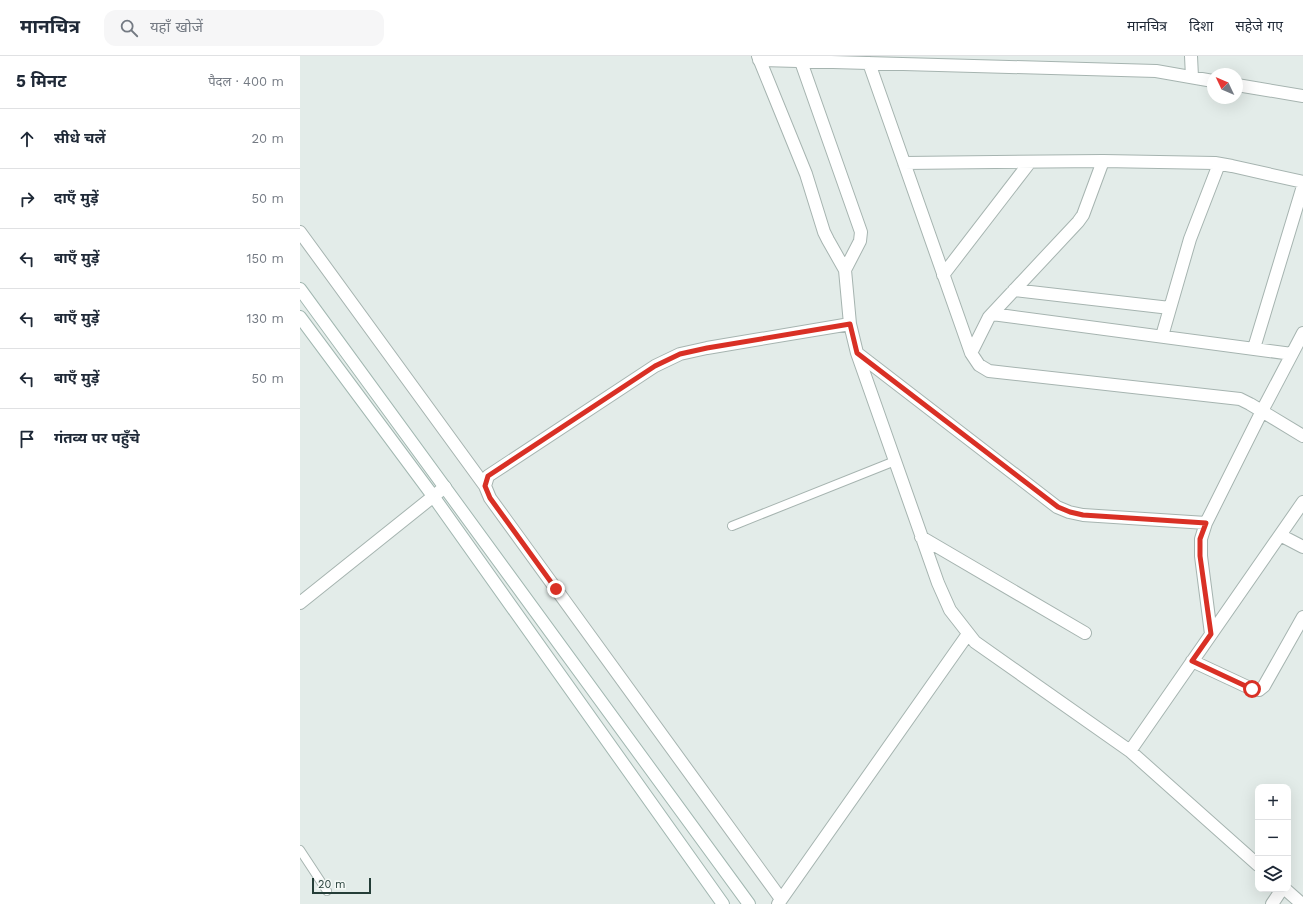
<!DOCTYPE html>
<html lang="hi">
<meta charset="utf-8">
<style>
body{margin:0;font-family:"Work Sans","Noto Sans Devanagari",sans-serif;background:#f6f6f7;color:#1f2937}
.controls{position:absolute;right:12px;bottom:12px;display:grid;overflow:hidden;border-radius:8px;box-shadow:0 4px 16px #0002}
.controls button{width:36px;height:36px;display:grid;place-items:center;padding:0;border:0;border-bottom:1px solid #e0e1e3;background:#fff;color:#1f2937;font:20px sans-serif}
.compass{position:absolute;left:907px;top:12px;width:36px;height:36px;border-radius:50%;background:#fff;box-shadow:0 4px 16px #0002;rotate:314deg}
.scale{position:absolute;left:12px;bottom:10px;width:59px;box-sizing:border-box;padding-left:4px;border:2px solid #243d37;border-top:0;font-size:11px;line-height:14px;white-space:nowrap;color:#243d37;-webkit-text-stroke:3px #f4f9f6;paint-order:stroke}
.stop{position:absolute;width:12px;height:12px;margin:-9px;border:3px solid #d93025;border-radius:50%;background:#fff}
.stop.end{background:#d93025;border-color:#fff;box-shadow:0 1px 4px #0008}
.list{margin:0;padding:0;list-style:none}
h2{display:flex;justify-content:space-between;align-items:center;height:52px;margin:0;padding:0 16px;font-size:17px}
h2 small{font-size:13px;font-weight:400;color:#747a83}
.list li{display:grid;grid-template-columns:26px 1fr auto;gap:12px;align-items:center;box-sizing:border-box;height:60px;padding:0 16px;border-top:1px solid #e0e1e3}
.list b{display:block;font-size:15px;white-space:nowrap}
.list em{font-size:13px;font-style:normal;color:#747a83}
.icon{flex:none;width:22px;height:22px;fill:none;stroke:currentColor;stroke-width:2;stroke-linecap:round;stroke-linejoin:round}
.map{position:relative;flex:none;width:1003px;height:848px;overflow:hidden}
header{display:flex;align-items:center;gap:24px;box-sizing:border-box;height:56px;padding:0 20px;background:#fff;border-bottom:1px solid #e0e1e3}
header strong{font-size:19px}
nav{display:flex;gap:22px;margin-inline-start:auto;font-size:14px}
.search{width:280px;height:36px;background:#f6f6f7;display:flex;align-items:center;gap:10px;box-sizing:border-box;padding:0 14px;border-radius:12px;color:#747a83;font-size:15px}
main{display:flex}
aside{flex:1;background:#fff}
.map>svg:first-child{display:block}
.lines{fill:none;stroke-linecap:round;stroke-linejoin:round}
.lane-casing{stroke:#a6b4b0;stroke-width:10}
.street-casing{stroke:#a6b4b0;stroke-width:14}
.secondary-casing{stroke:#a2b7b1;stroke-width:14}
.lane{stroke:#fff;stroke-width:8}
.street{stroke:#fff;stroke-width:12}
.secondary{stroke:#fff;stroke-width:12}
.route{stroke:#d93025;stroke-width:5}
</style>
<header>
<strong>मानचित्र</strong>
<div class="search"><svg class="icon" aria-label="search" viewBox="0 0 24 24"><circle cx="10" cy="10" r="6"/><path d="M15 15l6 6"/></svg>यहाँ खोजें</div>
<nav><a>मानचित्र</a><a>दिशा</a><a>सहेजे गए</a></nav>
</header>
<main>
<aside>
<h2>5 मिनट<small>पैदल · 400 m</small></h2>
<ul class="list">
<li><svg class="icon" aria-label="ahead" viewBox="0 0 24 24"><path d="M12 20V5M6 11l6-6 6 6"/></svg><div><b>सीधे चलें</b></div><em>20 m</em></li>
<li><svg class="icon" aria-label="right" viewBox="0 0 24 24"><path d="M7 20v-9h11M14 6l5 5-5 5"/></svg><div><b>दाएँ मुड़ें</b></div><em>50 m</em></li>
<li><svg class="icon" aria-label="left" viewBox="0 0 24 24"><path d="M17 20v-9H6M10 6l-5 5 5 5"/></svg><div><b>बाएँ मुड़ें</b></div><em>150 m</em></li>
<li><svg class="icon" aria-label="left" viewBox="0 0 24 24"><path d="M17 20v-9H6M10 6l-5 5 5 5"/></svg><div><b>बाएँ मुड़ें</b></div><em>130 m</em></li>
<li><svg class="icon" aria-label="left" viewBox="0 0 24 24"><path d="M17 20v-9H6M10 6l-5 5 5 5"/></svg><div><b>बाएँ मुड़ें</b></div><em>50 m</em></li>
<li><svg class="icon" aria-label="arrive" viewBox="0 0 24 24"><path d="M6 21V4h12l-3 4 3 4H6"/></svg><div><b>गंतव्य पर पहुँचे</b></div></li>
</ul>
</aside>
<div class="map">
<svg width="1003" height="848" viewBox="0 0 1003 848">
<rect width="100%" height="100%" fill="#e3ece9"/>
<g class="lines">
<defs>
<path id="lane" d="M 432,470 L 595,405
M 0,794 L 27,835"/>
<path id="street" d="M 458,0 L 506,118 L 524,176 L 528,184 L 545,214 L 550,268 L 557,297 L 638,527 L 650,554 L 675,586 L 830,695 L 958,809
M 499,0 L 561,176 L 560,185 L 545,214
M 891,0 L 892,21
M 459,4 L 856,15 L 913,25
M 569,7 L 671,297 L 679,309 L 689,315 L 940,343 L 950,348 L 1003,380
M 937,29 L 1003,40
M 604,107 L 803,105 L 915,107 L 932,110 L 1003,126
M 0,176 L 185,430
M 643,219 L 730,106
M 714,234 L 870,252
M 692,258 L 992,298
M 862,280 L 890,183 L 919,108
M 954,292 L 1003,130
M 557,297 L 757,451 L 769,456 L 783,459 L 906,467
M 671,297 L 689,261 L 778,166 L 783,159 L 803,105
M 980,479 L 1003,491
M 621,481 L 785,577
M 0,547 L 145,431
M 911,578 L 901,500 L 901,483 L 906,467 L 962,355 L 1003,277
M 892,605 L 952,633 L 959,634 L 964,630 L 1003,561
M 830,695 L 1003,446
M 985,833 L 1002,848
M 481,843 L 190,442 L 185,430 L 188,420 L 355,310 L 380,298 L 407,292 L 550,268
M 478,848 L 668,578
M 972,848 L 982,833"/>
<path id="secondary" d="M 0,233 L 449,848
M 0,261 L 133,440 L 423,848"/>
</defs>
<use href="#lane" class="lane-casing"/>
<use href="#street" class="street-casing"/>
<use href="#secondary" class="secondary-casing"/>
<use href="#lane" class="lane"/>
<use href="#street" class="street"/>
<use href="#secondary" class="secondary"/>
</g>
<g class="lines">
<path class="route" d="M 256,533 L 190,442 L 185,430 L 188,420 L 355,310 L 380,298 L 407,292 L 550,268 L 557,297 L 758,451 L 770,456 L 783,459 L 906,467 L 900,483 L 900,500 L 911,578 L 892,605 L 952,633"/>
</g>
</svg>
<div class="controls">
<button>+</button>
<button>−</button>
<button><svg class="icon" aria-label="layers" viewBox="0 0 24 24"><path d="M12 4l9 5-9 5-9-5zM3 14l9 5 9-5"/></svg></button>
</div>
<svg class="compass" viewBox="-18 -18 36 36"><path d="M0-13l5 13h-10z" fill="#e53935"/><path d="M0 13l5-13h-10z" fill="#747a83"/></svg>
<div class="scale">20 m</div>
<div class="stop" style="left:952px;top:633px"></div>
<div class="stop end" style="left:256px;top:533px"></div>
</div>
</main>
